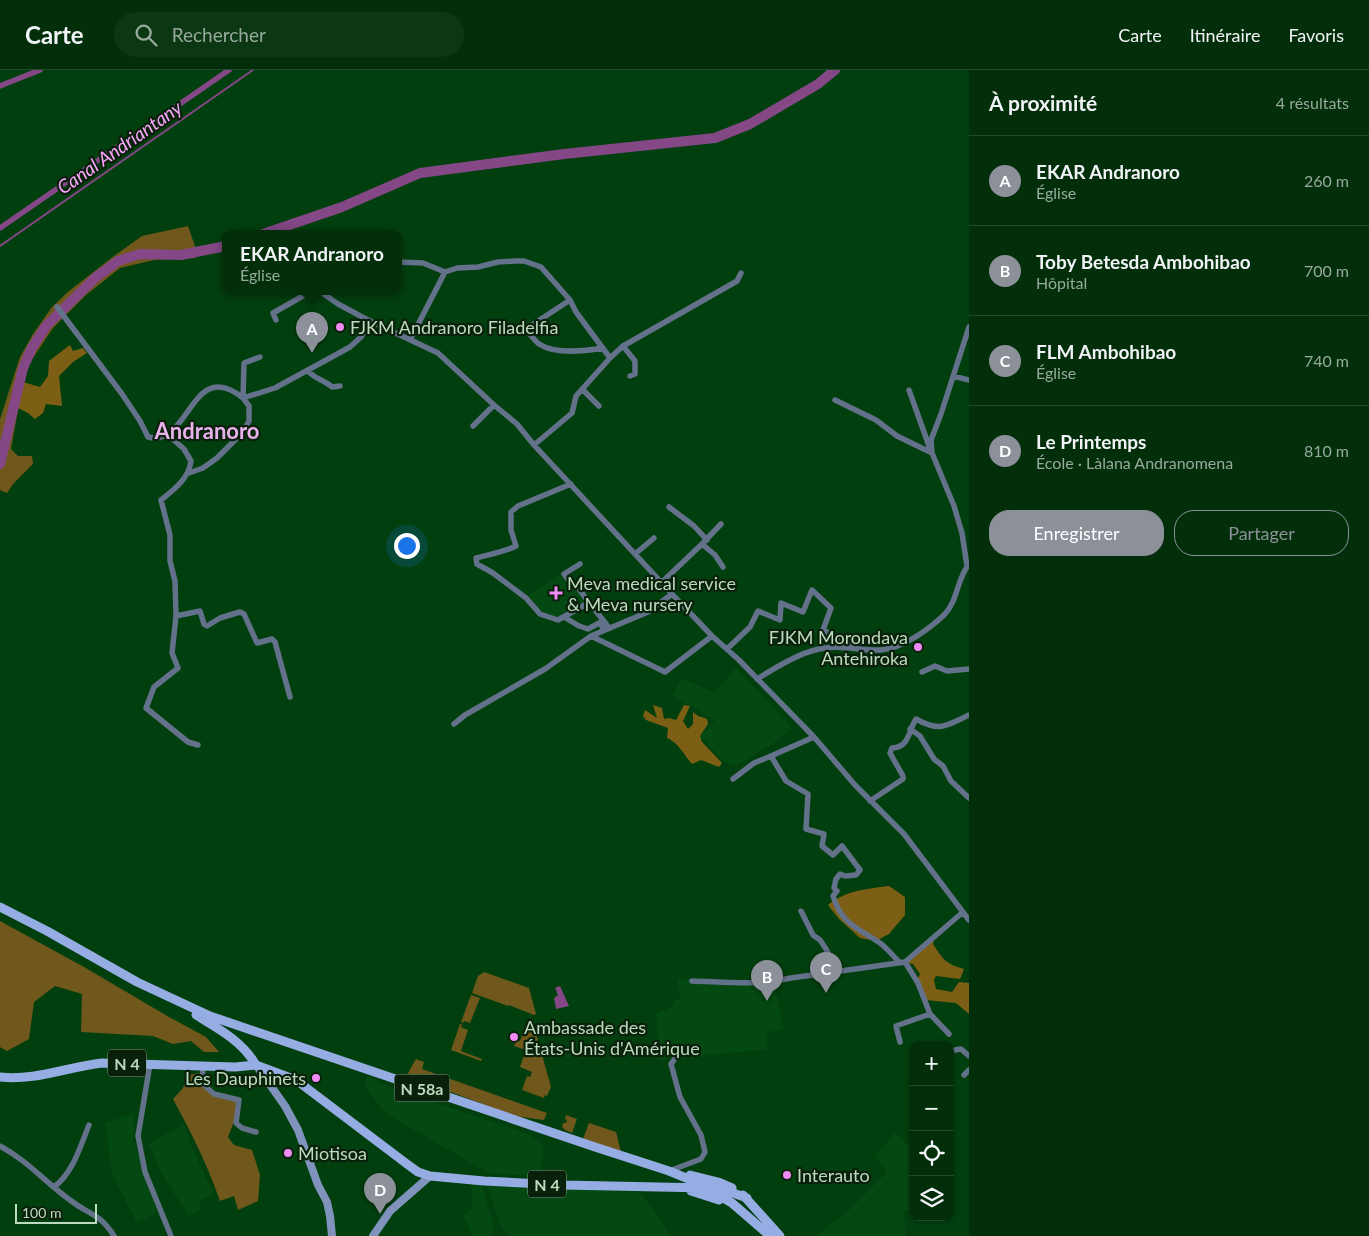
<!DOCTYPE html>
<html lang="fr">
<meta charset="utf-8">
<style>
body{margin:0;font-family:Lato,sans-serif;background:#0c3713;color:#f1f3f6}
.controls{position:absolute;right:15px;bottom:15px;display:grid;overflow:hidden;border-radius:10px;box-shadow:0 1px 4px #0004}
.controls button{width:45px;height:45px;display:grid;place-items:center;padding:0;border:0;border-bottom:1px solid #234a2b;background:#022f0a;color:#f1f3f6;font:25px sans-serif}
.scale{position:absolute;left:15px;bottom:12px;width:82px;box-sizing:border-box;padding-left:5px;border:2px solid #bedabe;border-top:0;font-size:14px;line-height:18px;white-space:nowrap;color:#bedabe;-webkit-text-stroke:4px #09200b;paint-order:stroke}
.you{position:absolute;left:406px;top:475px;width:18px;height:18px;margin:-12px;border:4px solid #fff;border-radius:50%;background:#1a73e8;box-shadow:0 0 0 8px #1a73e833}
.badge{display:grid;place-items:center;width:32px;height:32px;border-radius:50%;background:#8c9099;color:#fff;font-size:16px;font-weight:700}
.pin{position:absolute;translate:-50% -41px;filter:drop-shadow(0 1px 2px #0008)}
.pin::after{content:'';position:absolute;top:26px;width:18px;height:15px;background:inherit;clip-path:polygon(0 0,100% 0,50% 100%)}
.popup{position:absolute;left:222px;top:160px;width:180px;height:65px;box-sizing:border-box;display:grid;place-content:center;border-radius:10px;background:#022f0a;filter:drop-shadow(0 1px 4px #0005);font-size:16px;white-space:nowrap;color:#96a99c}
.popup b{font-size:19px;color:#f1f3f6}
.popup::after{content:'';position:absolute;left:50%;top:100%;margin-left:-10px;border:10px solid transparent;border-top-color:#022f0a}
.list{margin:0;padding:0;list-style:none}
h2{display:flex;justify-content:space-between;align-items:center;height:65px;margin:0;padding:0 20px;font-size:21px}
h2 small{font-size:16px;font-weight:400;color:#96a99c}
.list li{display:grid;grid-template-columns:32px 1fr auto;gap:15px;align-items:center;box-sizing:border-box;height:90px;padding:0 20px;border-top:1px solid #234a2b}
.list b{display:block;font-size:19px;white-space:nowrap}
.list p{margin:0;font-size:16px;white-space:nowrap;color:#96a99c}
.list em{font-size:16px;font-style:normal;color:#96a99c}
.actions{display:flex;gap:10px;padding:15px 20px}
.actions a{flex:1;padding:11px 0;border:1px solid #8c9099;border-radius:20px;text-align:center;font-size:18px;color:#8c9099}
.actions .main{background:#8c9099;color:#fff}
.icon{flex:none;width:28px;height:28px;fill:none;stroke:currentColor;stroke-width:2;stroke-linecap:round;stroke-linejoin:round}
.map{position:relative;flex:none;width:969px;height:1166px;overflow:hidden}
header{display:flex;align-items:center;gap:30px;box-sizing:border-box;height:70px;padding:0 25px;background:#022f0a;border-bottom:1px solid #234a2b}
header strong{font-size:24px}
nav{display:flex;gap:28px;margin-inline-start:auto;font-size:18px}
.search{width:350px;height:45px;background:#0c3713;display:flex;align-items:center;gap:12px;box-sizing:border-box;padding:0 18px;border-radius:28px;color:#96a99c;font-size:19px}
main{display:flex}
aside{flex:1;background:#022f0a}
.map>svg:first-child{display:block}
.built{fill:#044912}
.green{fill:#70571b}
.forest{fill:#7c5f15}
.water{fill:#844887}
.lines{fill:none;stroke-linecap:round;stroke-linejoin:round}
.stream{stroke:#844887;stroke-width:2}
.canal{stroke:#844887;stroke-width:5.5}
.river{stroke:#844887;stroke-width:10}
.street{stroke:#64718b;stroke-width:5.5}
.secondary{stroke:#8093bd;stroke-width:8}
.primary{stroke:#95ade3;stroke-width:9}
.poi-dot{fill:#f08bf5;stroke:#09200b;stroke-width:2}
.labels{text-anchor:middle;dominant-baseline:central;stroke-width:4.5;stroke-linejoin:round;paint-order:stroke}
.shield{fill:#09200b;stroke:#88a288;stroke-width:1}
.shield-label{font-size:16px;font-weight:bold;fill:#bedabe}
.poi-label{font-size:18px;fill:#bedabe;stroke:#09200b;text-anchor:start}
.water-label{font-size:19px;font-style:italic;fill:#f8a4fb;stroke:#09200b}
.district-label{font-size:22px;font-weight:bold;fill:#eab2ec;stroke:#09200b}
</style>
<header>
<strong>Carte</strong>
<div class="search"><svg class="icon" aria-label="search" viewBox="0 0 24 24"><circle cx="10" cy="10" r="6"/><path d="M15 15l6 6"/></svg>Rechercher</div>
<nav><a>Carte</a><a>Itinéraire</a><a>Favoris</a></nav>
</header>
<main>
<div class="map">
<svg width="969" height="1166" viewBox="0 0 969 1166">
<rect width="100%" height="100%" fill="#023f0e"/>
<path class="built" d="M 562,504 L 576,519 L 585,532 L 563,543 L 559,547 L 541,541 L 528,526 Z
M 736,598 L 792,658 L 774,673 L 737,695 L 723,691 L 700,666 L 715,650 L 672,625 L 683,608 L 714,623 Z
M 678,909 L 774,912 L 784,960 L 766,962 L 768,979 L 660,990 L 656,944 L 671,937 L 674,930 L 680,929 Z
M 370,1005 L 380,1013 L 389,1017 L 528,1064 L 543,1075 L 541,1107 L 486,1103 L 485,1101 L 390,1046 L 384,1042 L 365,1015 L 367,1007 Z
M 134,1044 L 134,1071 L 157,1142 L 137,1153 L 112,1104 L 105,1052 Z
M 184,1054 L 191,1076 L 214,1124 L 200,1130 L 200,1139 L 189,1146 L 161,1103 L 149,1074 Z
M 895,1063 L 913,1080 L 913,1140 L 904,1141 L 906,1166 L 816,1166 L 846,1143 L 887,1102 L 875,1087 Z
M 481,1112 L 495,1162 L 490,1166 L 472,1166 L 464,1146 L 472,1138 L 471,1114 Z
M 487,1115 L 640,1122 L 671,1166 L 510,1166 L 501,1156 Z"/>
<path class="green" d="M 188,156 L 198,185 L 195,188 L 154,190 L 120,198 L 86,225 L 53,258 L 31,291 L 23,312 L 11,379 L 18,386 L 32,386 L 33,394 L 13,414 L 7,423 L 0,420 L 0,349 L 20,287 L 33,264 L 52,237 L 69,221 L 114,186 L 142,166 Z
M 0,851 L 84,897 L 169,947 L 206,967 L 219,982 L 204,982 L 191,971 L 173,974 L 153,966 L 81,962 L 82,924 L 55,916 L 34,932 L 29,969 L 7,981 L 0,977 Z
M 484,902 L 529,918 L 536,944 L 534,945 L 509,935 L 508,936 L 472,923 L 478,906 Z
M 471,925 L 480,928 L 470,953 L 464,951 L 463,953 L 461,952 Z
M 531,949 L 532,949 L 551,1017 L 547,1026 L 545,1025 L 544,1028 L 522,1020 L 527,1006 L 530,1007 L 532,1002 L 520,997 L 526,980 L 514,976 L 516,970 L 520,971 L 527,954 L 529,955 Z
M 460,954 L 462,954 L 461,957 L 468,960 L 461,981 L 482,989 L 481,991 L 451,980 Z
M 416,989 L 424,992 L 422,999 L 547,1043 L 544,1050 L 515,1046 L 411,1007 L 408,1003 Z
M 203,1003 L 203,1017 L 214,1024 L 237,1030 L 235,1049 L 228,1067 L 234,1075 L 252,1080 L 260,1105 L 258,1131 L 238,1140 L 234,1126 L 220,1131 C 208,1096 191,1062 173,1029 L 183,1018 L 188,1005 Z
M 566,1045 L 577,1049 L 572,1063 L 565,1060 L 562,1057 L 563,1053 L 566,1053 L 567,1050 L 565,1049 Z
M 589,1053 L 616,1062 L 621,1082 L 583,1069 Z"/>
<path class="forest" d="M 70,275 L 73,281 L 83,278 L 87,283 L 73,292 L 59,306 L 62,336 L 46,334 L 43,343 L 35,349 L 28,343 L 18,338 L 23,312 L 40,317 L 48,306 L 49,291 Z
M 653,635 L 662,638 L 664,649 L 669,648 L 676,650 L 684,635 L 690,636 L 683,651 L 688,659 L 693,654 L 693,642 L 698,646 L 707,649 L 708,654 L 700,666 L 702,672 L 722,693 L 719,697 L 701,690 L 692,694 C 684,685 678,672 667,668 L 668,658 L 646,650 L 643,646 L 645,640 L 657,648 Z
M 889,816 L 905,827 L 905,845 L 889,864 L 876,871 L 860,868 L 839,849 L 828,835 C 846,820 867,819 889,816 Z
M 935,864 L 933,874 C 944,891 945,893 964,899 L 960,909 L 936,906 L 934,910 L 936,919 L 952,922 L 959,912 L 969,913 L 969,944 L 956,933 L 926,930 L 915,914 L 920,904 L 913,894 L 906,893 Z"/>
<path class="water" d="M 560,916 L 569,936 L 556,939 L 554,928 L 558,925 L 555,918 Z"/>
<g class="lines">
<path class="stream" d="M 0,176 L 253,0"/>
<path class="canal" d="M 0,16 L 40,0
M 0,158 L 229,0"/>
<path class="river" d="M 263,164 L 342,137 L 420,103 L 564,84 L 715,68 L 750,54 L 818,14 L 835,0
M 0,394 L 23,298 L 32,278 L 46,256 L 95,208 L 118,191 L 140,184 L 181,185 L 226,176"/>
<path class="street" d="M 398,192 L 423,193 L 445,202 L 457,198 L 478,197 L 498,192 L 515,191 L 524,191 L 541,197 L 570,230 L 576,242 L 610,288
M 321,222 L 338,234 L 366,249 L 438,283 L 494,335 L 517,354 L 534,375 L 672,524 L 712,566 L 739,590 L 814,667 L 855,715 L 904,764 L 969,850
M 570,230 L 526,259 C 530,264 534,270 539,274 C 556,285 585,281 603,278
M 57,237 L 122,324 L 140,351 L 148,367 C 190,378 191,286 243,328 L 275,318 L 350,277 L 361,267 L 371,252
M 276,250 L 273,243 L 310,222
M 410,270 L 445,202
M 623,276 L 635,291 L 635,304 L 630,306
M 308,301 C 315,309 324,310 332,317 L 340,316
M 953,306 L 969,310
M 582,319 L 599,336
M 909,320 L 929,376
M 835,330 L 876,350 L 897,366 L 932,383
M 473,356 L 494,335
M 168,365 L 184,379 L 191,391 C 189,408 175,419 161,430 L 170,465 L 170,491 L 175,511 L 176,546 L 172,583 L 178,598 L 154,617 L 146,638 L 188,672 L 198,675
M 534,375 L 572,343 L 576,326 L 610,288 L 623,276 L 737,211 L 741,203
M 189,403 L 203,398 L 217,388 L 243,362 L 249,351 L 249,336 L 243,328 L 244,293 L 260,287
M 571,414 L 518,436 L 511,442 L 511,460 L 516,476 C 507,481 487,485 476,488 L 477,494 L 493,503 L 526,528 L 540,544 L 558,550 L 588,533
M 669,437 L 694,456 L 707,470
M 702,474 L 715,485 L 723,497
M 635,484 L 654,468
M 580,494 L 564,504 L 574,517 L 578,517 C 587,532 599,544 609,558
M 967,496 L 962,463 L 954,436 L 932,383 L 931,370 L 941,344 L 969,257
M 662,512 L 702,474 L 721,454
M 176,546 L 200,541 L 204,554 L 207,556 L 220,548 L 240,542 L 244,544 L 257,573 L 272,569 L 275,572 L 290,627
M 564,547 L 579,556 L 588,559 L 601,552 L 602,557 L 609,558
M 591,566 L 665,602 L 712,566
M 727,579 L 750,557 L 758,541 L 780,550 L 781,533 L 803,542 L 812,520 L 831,538 L 823,560 L 854,578
M 922,602 L 935,596 L 947,601 L 969,599
M 757,609 C 775,598 799,583 819,579 C 839,574 861,581 881,580 C 903,578 928,560 944,545 C 958,531 957,508 969,494
M 454,654 L 465,645 L 545,599 L 591,566 L 648,542 L 672,524
M 910,659 L 920,666 L 934,689 L 943,696 L 951,711 L 969,728
M 771,686 L 814,667
M 733,709 L 754,693 L 771,686 L 786,711 L 808,724 L 806,759 L 824,764 L 822,776 L 833,785 L 842,776 L 860,800 L 856,805 L 845,806 L 840,804 L 836,809 L 834,818 L 837,821 L 833,826 C 842,855 858,858 880,873 C 887,878 894,887 900,893
M 870,731 L 903,709 L 903,706 L 890,683 L 892,678 C 910,677 908,661 916,649 C 941,663 947,655 969,645
M 801,841 L 813,865 L 820,870 L 826,879 L 838,902
M 905,892 L 918,913 L 930,944 L 949,964
M 692,911 C 726,912 758,916 791,908 L 905,892 L 963,842
M 900,972 L 896,956 L 930,944
M 955,980 L 961,979 L 969,986
M 150,994 L 138,1066 L 145,1102 L 171,1166
M 202,996 L 204,1015 L 214,1024 L 239,1030 L 236,1053 L 242,1058 L 256,1062
M 964,1005 L 969,1000
M 0,1076 C 28,1091 45,1112 70,1130 C 89,1145 100,1143 114,1166
M 669,1101 L 701,1089 L 705,1082 L 701,1065 L 680,1027 L 671,994 L 674,990
M 54,1117 C 73,1103 80,1077 89,1055"/>
<path class="secondary" d="M 256,995 L 285,1036 L 298,1060 L 318,1115 L 327,1132 L 330,1146 L 332,1166
M 373,1166 L 390,1141 L 430,1106"/>
<path class="primary" d="M 0,837 L 47,861 L 137,912 L 210,946 L 595,1077 L 669,1101 L 696,1112 L 732,1133 L 770,1166
M 196,945 C 219,959 242,971 256,995
M 0,1007 C 35,1011 67,997 102,993 L 235,997 L 256,995 L 296,1010 L 407,1094 L 418,1102 L 430,1106 L 484,1111 L 562,1115 L 707,1118 L 722,1119 L 747,1128
M 690,1105 L 718,1112 L 732,1118
M 691,1121 L 719,1130
M 743,1125 L 780,1166"/>
</g>
<g class="poi-dot">
<circle cx="340" cy="257" r="5"/>
<path d="M553.5 515.5h5v5h5v5h-5v5h-5v-5h-5v-5h5z"/>
<circle cx="918" cy="577" r="5"/>
<circle cx="514" cy="967" r="5"/>
<circle cx="316" cy="1008" r="5"/>
<circle cx="288" cy="1083" r="5"/>
<circle cx="787" cy="1105" r="5"/>
</g>
<g class="labels">
<g class="shield">
<rect x="108" y="979.5" width="38" height="27" rx="4"/>
<rect x="394.5" y="1004.5" width="55" height="27" rx="4"/>
<rect x="528" y="1100.5" width="38" height="27" rx="4"/>
</g>
<g class="shield-label">
<text x="127" y="993">N 4</text>
<text x="422" y="1018">N 58a</text>
<text x="547" y="1114">N 4</text>
</g>
<g class="poi-label">
<text x="350" y="257">FJKM Andranoro Filadelfia</text>
<text x="567" y="513">Meva medical service<tspan x="567" dy="21">&amp; Meva nursery</tspan></text>
<text x="908" y="567" text-anchor="end">FJKM Morondava<tspan x="908" dy="21">Antehiroka</tspan></text>
<text x="524" y="957">Ambassade des<tspan x="524" dy="21">États-Unis d'Amérique</tspan></text>
<text x="306" y="1008" text-anchor="end">Les Dauphinets</text>
<text x="298" y="1083">Miotisoa</text>
<text x="797" y="1105">Interauto</text>
</g>
<g class="water-label">
<text transform="translate(119 77) rotate(-35)">Canal Andriantany</text>
</g>
<g class="district-label">
<text x="207" y="360">Andranoro</text>
</g>
</g>
</svg>
<div class="controls">
<button>+</button>
<button>−</button>
<button><svg class="icon" aria-label="locate" viewBox="0 0 24 24"><circle cx="12" cy="12" r="6"/><path d="M12 2v4M12 18v4M2 12h4M18 12h4"/></svg></button>
<button><svg class="icon" aria-label="layers" viewBox="0 0 24 24"><path d="M12 4l9 5-9 5-9-5zM3 14l9 5 9-5"/></svg></button>
</div>
<div class="scale">100 m</div>
<div class="you"></div>
<div class="pin badge" style="left:312px;top:283px">A</div>
<div class="popup"><b>EKAR Andranoro</b>Église</div>
<div class="pin badge" style="left:767px;top:931px">B</div>
<div class="pin badge" style="left:826px;top:923px">C</div>
<div class="pin badge" style="left:380px;top:1144px">D</div>
</div>
<aside>
<h2>À proximité<small>4 résultats</small></h2>
<ul class="list">
<li><span class="badge">A</span><div><b>EKAR Andranoro</b><p>Église</p></div><em>260 m</em></li>
<li><span class="badge">B</span><div><b>Toby Betesda Ambohibao</b><p>Hôpital</p></div><em>700 m</em></li>
<li><span class="badge">C</span><div><b>FLM Ambohibao</b><p>Église</p></div><em>740 m</em></li>
<li><span class="badge">D</span><div><b>Le Printemps</b><p>École · Làlana Andranomena</p></div><em>810 m</em></li>
</ul>
<div class="actions"><a class="main">Enregistrer</a><a>Partager</a></div>
</aside>
</main>
